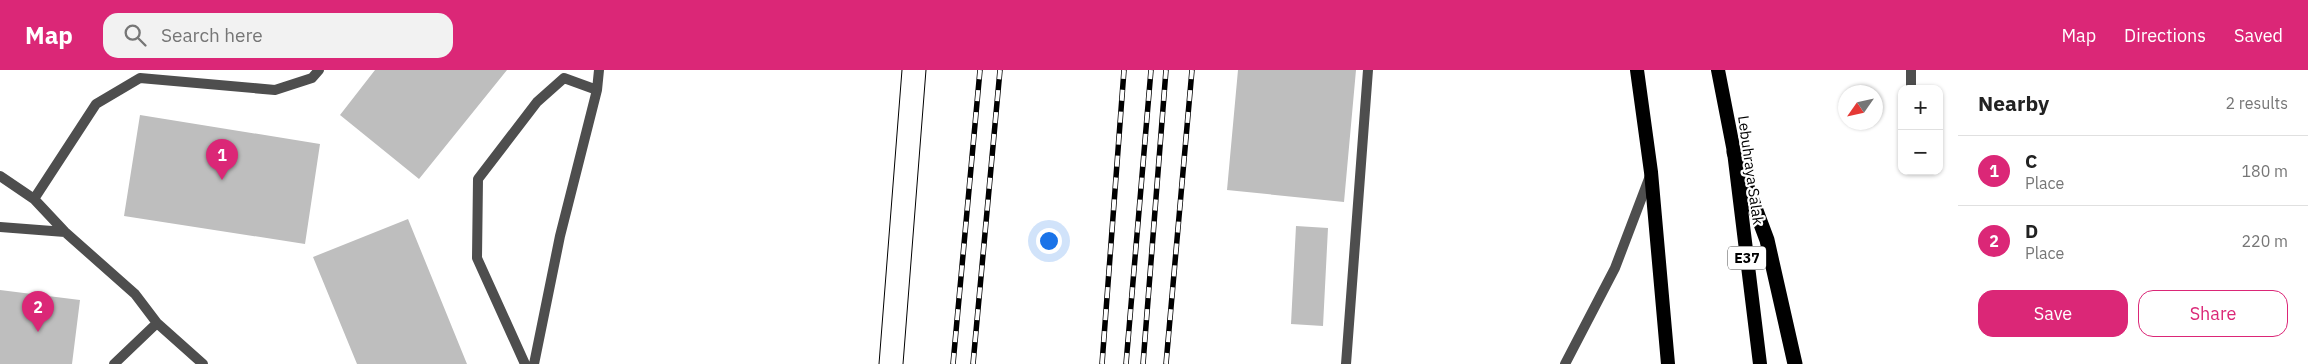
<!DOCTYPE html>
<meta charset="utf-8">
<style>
body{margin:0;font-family:"IBM Plex Sans",sans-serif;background:#f2f2f2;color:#222}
.controls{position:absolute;right:15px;top:15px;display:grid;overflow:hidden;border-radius:10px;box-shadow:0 1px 4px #0004}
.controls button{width:45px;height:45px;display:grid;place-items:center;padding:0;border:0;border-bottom:1px solid #e0e0e0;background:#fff;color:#222;font:25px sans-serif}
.compass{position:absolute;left:1838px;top:15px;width:45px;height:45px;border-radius:50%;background:#fff;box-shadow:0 1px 4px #0004;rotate:236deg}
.you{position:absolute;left:1048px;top:170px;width:18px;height:18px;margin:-12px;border:4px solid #fff;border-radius:50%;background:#1a73e8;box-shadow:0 0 0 8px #1a73e833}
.badge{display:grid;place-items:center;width:32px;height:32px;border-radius:50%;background:#db2777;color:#fff;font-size:16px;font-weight:700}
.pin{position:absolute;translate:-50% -41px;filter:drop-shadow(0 1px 2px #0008)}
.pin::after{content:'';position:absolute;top:26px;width:18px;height:15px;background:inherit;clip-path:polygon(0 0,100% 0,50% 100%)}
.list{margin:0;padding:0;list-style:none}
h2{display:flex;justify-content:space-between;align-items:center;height:65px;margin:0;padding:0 20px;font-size:21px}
h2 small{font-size:16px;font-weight:400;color:#767676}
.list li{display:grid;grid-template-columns:32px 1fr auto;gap:15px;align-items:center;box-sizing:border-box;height:70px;padding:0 20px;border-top:1px solid #e0e0e0}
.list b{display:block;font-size:19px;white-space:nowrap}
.list p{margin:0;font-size:16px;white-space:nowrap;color:#767676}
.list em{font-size:16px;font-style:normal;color:#767676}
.actions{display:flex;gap:10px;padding:15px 20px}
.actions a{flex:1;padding:11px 0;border:1px solid #db2777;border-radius:15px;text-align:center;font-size:18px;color:#db2777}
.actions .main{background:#db2777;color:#fff}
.icon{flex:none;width:28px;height:28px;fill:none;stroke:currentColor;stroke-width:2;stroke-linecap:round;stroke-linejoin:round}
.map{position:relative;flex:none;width:1958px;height:294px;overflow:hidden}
header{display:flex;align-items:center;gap:30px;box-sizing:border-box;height:70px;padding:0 25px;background:#db2777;color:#fff}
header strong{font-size:24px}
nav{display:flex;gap:28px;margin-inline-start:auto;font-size:18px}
.search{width:350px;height:45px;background:#f2f2f2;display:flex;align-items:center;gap:12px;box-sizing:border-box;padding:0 18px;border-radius:15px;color:#767676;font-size:19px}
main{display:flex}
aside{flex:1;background:#fff}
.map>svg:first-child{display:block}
.building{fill:#bebebe}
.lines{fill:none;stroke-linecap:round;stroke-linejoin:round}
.service{stroke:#4e4e4e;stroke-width:10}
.minor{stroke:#4e4e4e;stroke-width:10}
.trunk{stroke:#000;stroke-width:14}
.motorway{stroke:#000;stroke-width:15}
.tram{stroke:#000;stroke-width:1}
.rail-casing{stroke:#000;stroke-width:5.5}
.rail{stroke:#fff;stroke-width:4;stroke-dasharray:11;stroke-linecap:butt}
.labels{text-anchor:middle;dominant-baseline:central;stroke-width:4.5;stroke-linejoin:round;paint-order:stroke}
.shield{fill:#fff;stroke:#4c4c4c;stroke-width:1}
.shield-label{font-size:14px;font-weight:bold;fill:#000}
.street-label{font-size:15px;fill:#000;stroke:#fff}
</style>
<header>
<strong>Map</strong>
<div class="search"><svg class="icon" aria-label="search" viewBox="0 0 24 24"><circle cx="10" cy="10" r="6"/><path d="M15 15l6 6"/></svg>Search here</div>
<nav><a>Map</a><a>Directions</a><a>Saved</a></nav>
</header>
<main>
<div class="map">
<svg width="1958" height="294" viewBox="0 0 1958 294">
<rect width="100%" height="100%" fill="#fff"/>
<path class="building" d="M 375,0 L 507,0 L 419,109 L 340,45 Z
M 1238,0 L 1356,0 L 1344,132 L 1227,120 Z
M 140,45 L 320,74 L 305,174 L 124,146 Z
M 408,149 L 467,294 L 357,294 L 313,187 Z
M 1296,156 L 1328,158 L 1323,256 L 1291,254 Z
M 0,220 L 80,230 L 72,294 L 0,294 Z"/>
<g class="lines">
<path class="service" d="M 0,106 L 34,129 L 65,162 L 135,224 L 157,253 L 203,294
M 34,129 L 96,34 L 140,8 L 275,20 L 312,8 L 319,0
M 0,157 L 65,162
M 114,294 L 157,253
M 525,294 L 477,188 L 478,109 L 537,32 L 564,8 L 597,20
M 534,294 L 560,166 L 597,20 L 599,0
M 1346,294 L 1368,0
M 1565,294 L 1615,198 L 1650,106"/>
<path class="minor" d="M 1911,19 L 1911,0"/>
<path class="trunk" d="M 1637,0 L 1651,102 L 1668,294
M 1718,0 L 1734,82 L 1760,294"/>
<path class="motorway" d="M 1734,82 L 1767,170 L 1795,294"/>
<path class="tram" d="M 879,294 L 902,0
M 903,294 L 926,0"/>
<defs>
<path id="rail" d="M 953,294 L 980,0
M 973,294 L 1000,0
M 1102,294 L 1124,0
M 1126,294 L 1151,0
M 1143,294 L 1166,0
M 1166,294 L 1192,0"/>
</defs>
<use href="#rail" class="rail-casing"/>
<use href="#rail" class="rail"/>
</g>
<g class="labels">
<rect class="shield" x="1728" y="176.5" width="38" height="23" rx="4"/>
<g class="shield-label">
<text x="1747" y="188">E37</text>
</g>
<g class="street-label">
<text transform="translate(1751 100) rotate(82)">Lebuhraya Salak</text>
</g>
</g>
</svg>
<div class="controls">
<button>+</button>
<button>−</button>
</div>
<svg class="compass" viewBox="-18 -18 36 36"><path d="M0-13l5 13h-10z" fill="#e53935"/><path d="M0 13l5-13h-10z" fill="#767676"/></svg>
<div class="you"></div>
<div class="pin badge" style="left:222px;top:110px">1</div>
<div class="pin badge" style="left:38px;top:262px">2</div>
</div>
<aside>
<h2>Nearby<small>2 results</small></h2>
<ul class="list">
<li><span class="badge">1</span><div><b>C</b><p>Place</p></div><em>180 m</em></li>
<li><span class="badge">2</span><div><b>D</b><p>Place</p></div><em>220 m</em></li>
</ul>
<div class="actions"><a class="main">Save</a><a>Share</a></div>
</aside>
</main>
